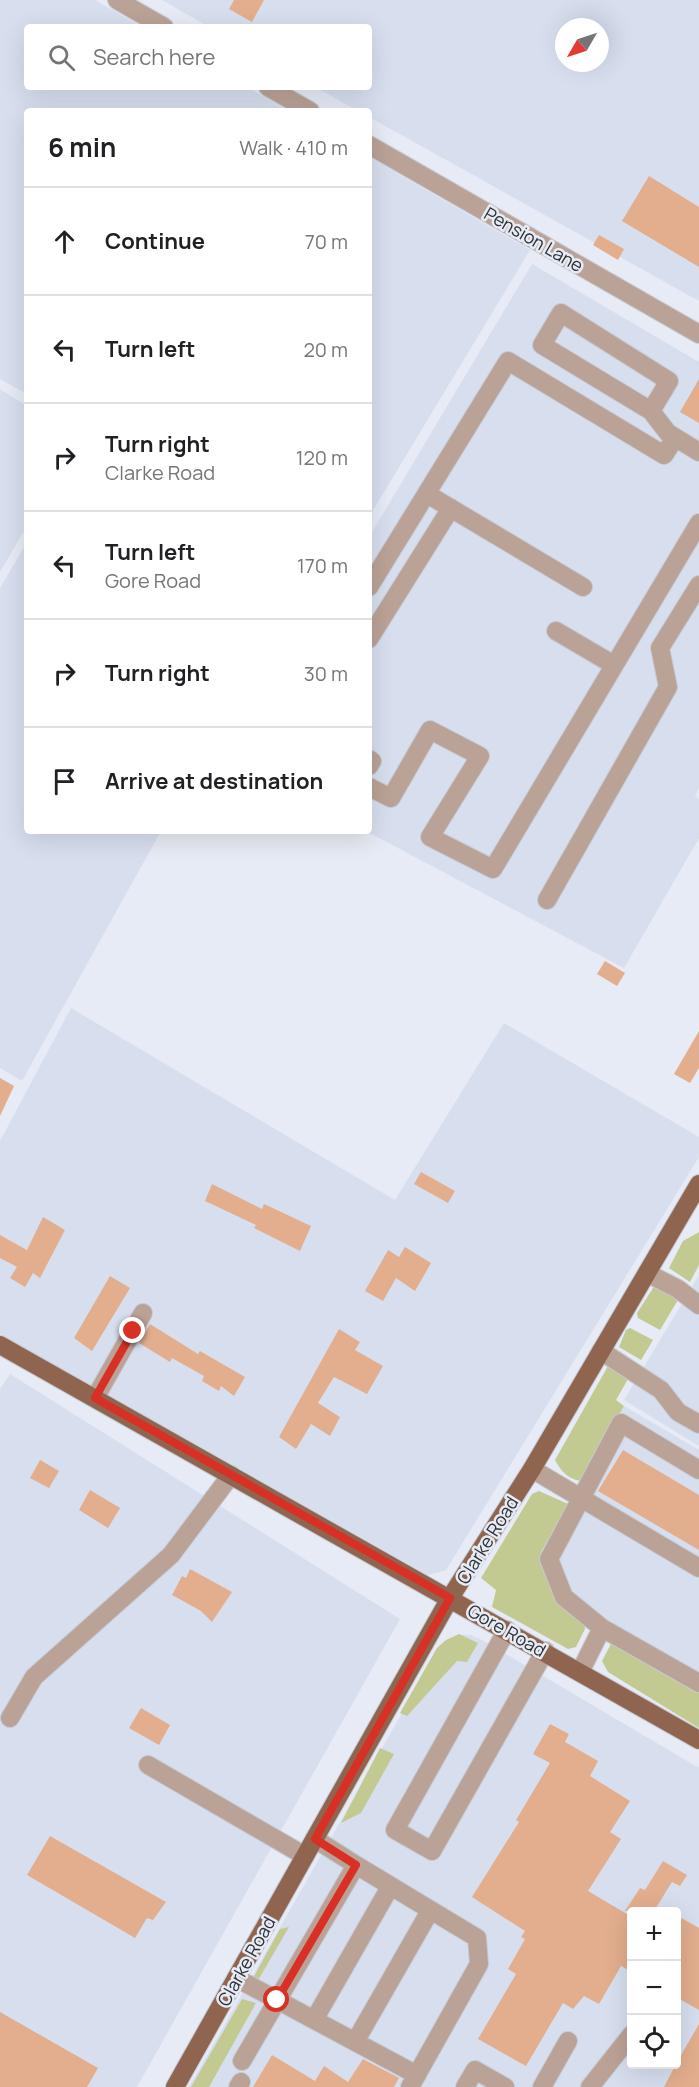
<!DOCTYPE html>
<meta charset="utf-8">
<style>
body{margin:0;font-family:Manrope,sans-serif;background:#f2f2f2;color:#202124}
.controls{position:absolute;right:18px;bottom:18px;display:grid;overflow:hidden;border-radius:6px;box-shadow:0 6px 24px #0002}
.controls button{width:54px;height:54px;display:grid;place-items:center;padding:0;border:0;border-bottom:2px solid #e0e0e0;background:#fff;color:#202124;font:30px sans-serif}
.compass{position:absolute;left:555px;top:18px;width:54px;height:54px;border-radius:50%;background:#fff;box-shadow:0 6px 24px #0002;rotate:231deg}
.stop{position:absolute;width:18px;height:18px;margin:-14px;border:4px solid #d93025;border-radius:50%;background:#fff}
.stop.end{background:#d93025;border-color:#fff;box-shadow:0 2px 6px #0008}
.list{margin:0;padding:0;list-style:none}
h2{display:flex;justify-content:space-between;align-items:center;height:78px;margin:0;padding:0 24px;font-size:26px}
h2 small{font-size:20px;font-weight:400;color:#757577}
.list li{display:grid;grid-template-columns:39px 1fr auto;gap:18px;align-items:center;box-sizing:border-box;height:108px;padding:0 24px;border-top:2px solid #e0e0e0}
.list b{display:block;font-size:22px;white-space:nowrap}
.list p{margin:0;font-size:20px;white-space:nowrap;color:#757577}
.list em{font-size:20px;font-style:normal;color:#757577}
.icon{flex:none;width:33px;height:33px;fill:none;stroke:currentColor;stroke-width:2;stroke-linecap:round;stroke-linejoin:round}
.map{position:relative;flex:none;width:699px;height:2087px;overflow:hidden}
.search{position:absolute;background:#fff;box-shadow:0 6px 24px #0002;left:24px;top:24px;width:348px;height:66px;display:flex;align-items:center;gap:15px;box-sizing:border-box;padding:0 21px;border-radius:6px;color:#757577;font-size:22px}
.panel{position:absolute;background:#fff;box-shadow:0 6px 24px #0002;left:24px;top:108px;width:348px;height:726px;border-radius:6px}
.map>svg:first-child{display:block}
.built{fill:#d7dfef;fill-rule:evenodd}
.green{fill:#c2c991}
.building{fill:#e2ae8d}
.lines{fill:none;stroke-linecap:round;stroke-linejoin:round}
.minor-casing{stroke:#c5c9d2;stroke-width:20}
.major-casing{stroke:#c5c9d2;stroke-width:20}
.minor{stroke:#bba296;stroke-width:18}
.major{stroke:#8f654f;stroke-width:18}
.route{stroke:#d93025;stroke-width:8}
.labels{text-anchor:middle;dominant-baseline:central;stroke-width:5;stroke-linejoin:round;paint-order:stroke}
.street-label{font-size:18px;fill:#2e3033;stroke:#e6ebf5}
</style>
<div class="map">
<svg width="699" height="2087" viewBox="0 0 699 2087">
<rect width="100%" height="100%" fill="#e6ebf5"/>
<path class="built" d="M 0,0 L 95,0 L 142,27 L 27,27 L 27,87 L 247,87 L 288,111 L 27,111 L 27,394 L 0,379 Z
M 162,0 L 699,0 L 699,301 L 369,117 L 369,111 L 358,111 L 315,87 L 369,87 L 369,27 L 209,27 ZM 564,27 L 600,27 L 600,63 L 564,63 Z
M 369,157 L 530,250 L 369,517 Z
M 532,264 L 699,362 L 699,788 L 695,796 L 699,799 L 699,838 L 624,968 L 366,831 L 369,831 L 369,537 Z
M 0,389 L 27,406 L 27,526 L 0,572 Z
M 27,542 L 27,831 L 161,831 L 22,1081 L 0,1068 L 0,588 Z
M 71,1008 L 395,1200 L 504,1023 L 699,1137 L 699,1157 L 446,1570 L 428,1575 L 0,1334 L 0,1141 Z
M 699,1275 L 699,1446 L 624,1400 Z
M 10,1374 L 400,1619 L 137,2087 L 0,2087 L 0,1389 Z
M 624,1406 L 699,1450 L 699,1693 L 612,1642 L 556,1602 L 541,1552 Z
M 458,1635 L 471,1635 L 482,1640 L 699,1768 L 699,2087 L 189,2087 L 438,1650 ZM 632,1912 L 676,1912 L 676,2064 L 632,2064 Z"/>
<path class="green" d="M 699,1232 L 699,1265 L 690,1282 L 669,1268 L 683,1241 Z
M 655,1285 L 682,1293 L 660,1330 L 638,1318 L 637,1313 Z
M 630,1328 L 653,1340 L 641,1360 L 619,1347 L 626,1330 Z
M 608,1366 L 632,1372 L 616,1400 L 624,1406 L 580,1481 C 567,1478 561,1471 555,1460 Z
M 539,1491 L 568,1504 L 541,1552 L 556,1602 L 584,1621 L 585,1629 L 576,1647 L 568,1649 L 492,1607 L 496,1590 L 481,1578 L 532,1494 Z
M 459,1634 L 478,1643 L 467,1662 L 457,1661 L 407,1716 L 400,1713 L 437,1648 L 446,1640 Z
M 612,1642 L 699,1693 L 699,1728 L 608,1672 L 602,1661 Z
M 380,1748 L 394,1754 L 361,1813 L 341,1823 Z
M 289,1927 L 257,1982 L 252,1980 L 280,1929 Z
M 242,1999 L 256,2003 L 209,2087 L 191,2087 Z"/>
<path class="building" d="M 234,0 L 264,0 L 252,22 L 229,9 Z
M 649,176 L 699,207 L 699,267 L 622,221 Z
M 599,235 L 624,249 L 618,260 L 593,245 Z
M 699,379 L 699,423 L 680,412 Z
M 605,961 L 625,973 L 617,986 L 597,974 Z
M 699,1031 L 699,1068 L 690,1083 L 674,1074 Z
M 0,1078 L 14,1086 L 0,1116 Z
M 421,1172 L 455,1191 L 448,1203 L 414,1184 Z
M 212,1184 L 262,1209 L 264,1204 L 311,1226 L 300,1251 L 254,1228 L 256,1225 L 205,1201 Z
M 43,1217 L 65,1230 L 40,1278 L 33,1273 L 25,1287 L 10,1278 L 17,1267 L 0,1258 L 0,1235 L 27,1250 Z
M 405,1247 L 431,1263 L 415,1291 L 396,1278 L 383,1301 L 365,1291 L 388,1250 L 399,1257 Z
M 110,1276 L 130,1288 L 92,1351 L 74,1338 Z
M 150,1324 L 198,1354 L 200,1351 L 245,1377 L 234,1396 L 221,1386 L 219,1391 L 202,1381 L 204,1376 L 172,1358 L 170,1362 L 139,1343 Z
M 339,1329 L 360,1342 L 355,1350 L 383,1366 L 367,1394 L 334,1377 L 318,1403 L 340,1417 L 330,1436 L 311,1424 L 296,1449 L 279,1437 Z
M 623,1450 L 699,1495 L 699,1550 L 598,1491 Z
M 40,1460 L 59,1471 L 49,1488 L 30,1478 Z
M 90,1490 L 120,1508 L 108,1528 L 79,1510 Z
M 190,1569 L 232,1592 L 212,1622 L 201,1611 L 172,1595 L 182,1576 L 186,1578 Z
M 141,1708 L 170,1725 L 159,1745 L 129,1728 Z
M 550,1724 L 569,1734 L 565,1742 L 598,1761 L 590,1776 L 630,1801 L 610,1832 L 621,1839 L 588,1891 L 632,1917 L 632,1972 L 621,1966 L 599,2004 L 584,1996 L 573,2009 L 563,2003 L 526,2066 L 478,2039 L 516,1974 L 508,1969 L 525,1939 L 521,1937 L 525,1931 L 472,1897 L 519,1822 L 516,1820 L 550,1763 L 533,1754 Z
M 50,1836 L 166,1902 L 153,1920 L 147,1918 L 135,1938 L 27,1875 Z
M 663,1861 L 687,1875 L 680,1886 L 672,1882 L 654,1911 L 625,1911 L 640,1888 L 645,1890 Z
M 676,1915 L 699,1928 L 699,2010 L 676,1997 Z
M 0,2012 L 98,2068 L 87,2087 L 0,2087 Z
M 699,2024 L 699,2087 L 664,2087 L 676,2064 Z
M 272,2055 L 315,2081 L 324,2066 L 348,2082 L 363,2059 L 399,2078 L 394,2087 L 253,2087 Z"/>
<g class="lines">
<defs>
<path id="minor" d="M 117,0 L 164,27
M 268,87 L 310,111
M 369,145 L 699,334
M 651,411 L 669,381 L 561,313 L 542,345 L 651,411 L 668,433 L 699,452
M 427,494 L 583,587
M 369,587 L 508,361 L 664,455 L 675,438
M 556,631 L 614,665
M 369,639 L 451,508
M 369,759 L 372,761 L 369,766
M 369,787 L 391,798 L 430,730 L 480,756 L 430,837 L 493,869 L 699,523
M 547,900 L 668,687 L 660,648 L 699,585
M 647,1273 L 678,1289 L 699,1305
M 601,1351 L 661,1390 L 678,1412 L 699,1424
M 95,1398 L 143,1313
M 532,1469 L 699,1568
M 699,1470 L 621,1423 L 549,1559 L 564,1597 L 602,1628 L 699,1683
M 507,1630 L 395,1830 L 432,1851 L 545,1651
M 580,1672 L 602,1628
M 10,1718 L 34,1677 L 171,1555 L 231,1475
M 148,1765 L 305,1856
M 315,1839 L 356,1865
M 236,1978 L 417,2075
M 314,2020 L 390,1887
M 355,2042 L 430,1911
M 242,2061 L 356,1865 L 477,1938 L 479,1964 L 410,2087
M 238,2087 L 241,2082
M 465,2087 L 475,2070 L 505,2087
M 542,2087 L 568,2041
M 590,2087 L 632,2034"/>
<path id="major" d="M 0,1345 L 699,1740
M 175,2087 L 450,1598 L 532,1469 L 699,1184"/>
</defs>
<use href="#minor" class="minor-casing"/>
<use href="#major" class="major-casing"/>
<use href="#minor" class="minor"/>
<use href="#major" class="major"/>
</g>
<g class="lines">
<path class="route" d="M 133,1331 L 95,1398 L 450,1598 L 315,1839 L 356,1865 L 277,2000"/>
</g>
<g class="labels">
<g class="street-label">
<text transform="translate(534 239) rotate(30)">Pension Lane</text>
<text transform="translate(487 1540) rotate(-58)">Clarke Road</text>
<text transform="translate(507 1630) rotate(30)">Gore Road</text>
<text transform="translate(246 1961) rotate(-61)">Clarke Road</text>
</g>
</g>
</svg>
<div class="controls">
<button>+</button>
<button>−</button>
<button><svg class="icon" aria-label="locate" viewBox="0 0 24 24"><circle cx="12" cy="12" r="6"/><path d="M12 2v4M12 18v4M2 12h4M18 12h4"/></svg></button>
</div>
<svg class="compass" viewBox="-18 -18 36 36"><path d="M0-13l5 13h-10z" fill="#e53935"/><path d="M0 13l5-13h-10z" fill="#757577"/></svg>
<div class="stop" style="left:277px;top:2000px"></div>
<div class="stop end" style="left:133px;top:1331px"></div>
<div class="search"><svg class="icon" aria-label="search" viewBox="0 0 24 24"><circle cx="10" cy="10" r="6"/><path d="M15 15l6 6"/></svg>Search here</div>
<section class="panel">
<h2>6 min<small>Walk · 410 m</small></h2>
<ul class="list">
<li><svg class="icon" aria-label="ahead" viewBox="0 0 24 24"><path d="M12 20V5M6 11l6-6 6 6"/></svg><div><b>Continue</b></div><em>70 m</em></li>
<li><svg class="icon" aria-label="left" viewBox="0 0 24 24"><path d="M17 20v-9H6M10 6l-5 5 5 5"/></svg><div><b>Turn left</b></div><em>20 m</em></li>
<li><svg class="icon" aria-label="right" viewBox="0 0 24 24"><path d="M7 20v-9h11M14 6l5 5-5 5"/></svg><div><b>Turn right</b><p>Clarke Road</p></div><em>120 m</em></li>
<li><svg class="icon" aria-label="left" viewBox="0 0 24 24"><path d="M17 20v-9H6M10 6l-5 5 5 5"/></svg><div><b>Turn left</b><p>Gore Road</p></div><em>170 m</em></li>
<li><svg class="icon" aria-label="right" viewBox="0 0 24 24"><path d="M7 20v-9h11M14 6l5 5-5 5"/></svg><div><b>Turn right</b></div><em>30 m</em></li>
<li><svg class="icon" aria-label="arrive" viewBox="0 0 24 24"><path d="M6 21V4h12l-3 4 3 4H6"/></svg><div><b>Arrive at destination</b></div></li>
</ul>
</section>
</div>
